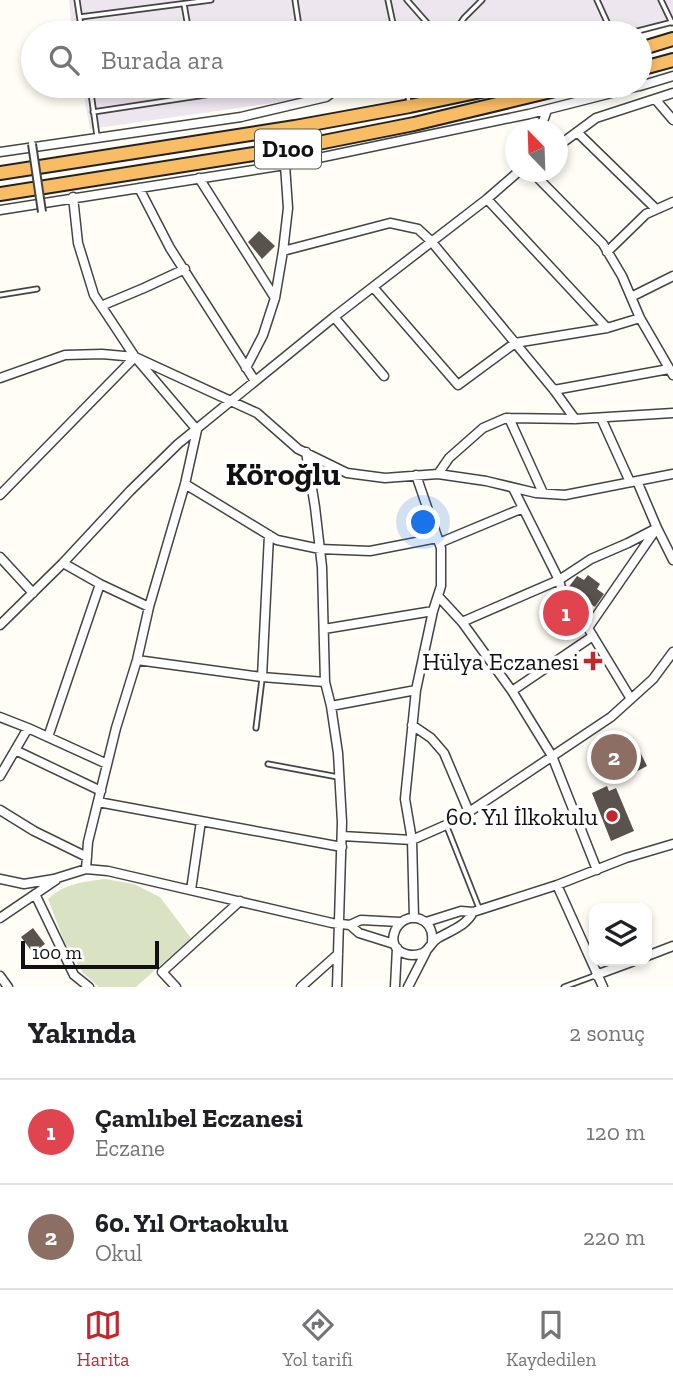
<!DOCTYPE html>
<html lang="tr">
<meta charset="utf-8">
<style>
body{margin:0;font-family:"Zilla Slab",serif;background:#f2f2f2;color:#202124}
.controls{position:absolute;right:21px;bottom:21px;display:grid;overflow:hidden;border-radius:14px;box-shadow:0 4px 10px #0003}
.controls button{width:63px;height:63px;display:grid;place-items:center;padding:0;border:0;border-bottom:2px solid #e0e0e0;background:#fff;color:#202124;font:35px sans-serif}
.compass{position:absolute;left:505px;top:119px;width:63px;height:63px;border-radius:50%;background:#fff;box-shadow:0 4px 10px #0003;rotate:337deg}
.scale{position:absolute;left:21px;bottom:18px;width:138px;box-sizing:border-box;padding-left:7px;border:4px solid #111;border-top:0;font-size:19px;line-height:24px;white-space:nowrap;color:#111;-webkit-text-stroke:5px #fff;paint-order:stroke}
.you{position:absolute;left:424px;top:523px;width:24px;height:24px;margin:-18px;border:5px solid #fff;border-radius:50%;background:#1a73e8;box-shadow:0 0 0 10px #1a73e833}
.badge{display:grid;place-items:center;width:46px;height:46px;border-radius:50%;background:#c4262e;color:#fff;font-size:23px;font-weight:700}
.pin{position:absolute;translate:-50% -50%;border:4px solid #fff;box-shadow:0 2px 7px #0006}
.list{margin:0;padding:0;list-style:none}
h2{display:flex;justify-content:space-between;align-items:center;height:91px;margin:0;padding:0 28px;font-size:30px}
h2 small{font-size:23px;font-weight:400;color:#757577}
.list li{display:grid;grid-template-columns:46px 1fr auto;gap:21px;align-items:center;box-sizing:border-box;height:105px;padding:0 28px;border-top:2px solid #e0e0e0}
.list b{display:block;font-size:26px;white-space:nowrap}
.list p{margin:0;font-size:23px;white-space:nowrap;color:#757577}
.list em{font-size:23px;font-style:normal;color:#757577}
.icon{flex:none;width:38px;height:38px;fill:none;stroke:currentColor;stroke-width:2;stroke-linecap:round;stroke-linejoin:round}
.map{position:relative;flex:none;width:673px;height:987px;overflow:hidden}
.search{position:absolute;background:#fff;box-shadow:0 4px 10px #0003;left:21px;right:21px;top:21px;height:77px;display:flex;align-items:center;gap:18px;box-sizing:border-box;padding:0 24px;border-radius:38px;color:#757577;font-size:26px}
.sheet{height:301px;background:#fff}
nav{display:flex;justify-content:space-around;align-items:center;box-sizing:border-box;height:98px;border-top:2px solid #e0e0e0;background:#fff;font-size:19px;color:#757577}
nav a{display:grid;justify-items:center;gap:4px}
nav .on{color:#c4262e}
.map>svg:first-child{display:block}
.industrial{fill:#eee6ef}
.cemetery{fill:#d9e3c4}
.building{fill:#5a524d}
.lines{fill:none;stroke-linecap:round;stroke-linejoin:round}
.service-casing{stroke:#444;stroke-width:7}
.minor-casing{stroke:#444;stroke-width:11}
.trunk-casing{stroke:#222;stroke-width:16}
.service{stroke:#fff;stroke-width:3.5}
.minor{stroke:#fff;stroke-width:8}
.trunk{stroke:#f7bc64;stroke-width:12}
.pedestrian-bridge-casing{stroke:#444;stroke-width:10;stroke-linecap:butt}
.pedestrian-bridge{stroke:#fff;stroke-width:6}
.poi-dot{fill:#c4262e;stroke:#fff;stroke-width:2.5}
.labels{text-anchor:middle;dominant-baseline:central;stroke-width:7;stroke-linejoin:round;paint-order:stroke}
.shield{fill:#fff;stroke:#585858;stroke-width:2}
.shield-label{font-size:23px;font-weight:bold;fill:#111}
.poi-label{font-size:24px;fill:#111;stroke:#fff;text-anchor:end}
.district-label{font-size:32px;font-weight:bold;fill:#111;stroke:#fff}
</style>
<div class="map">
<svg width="673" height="987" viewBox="0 0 673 987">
<rect width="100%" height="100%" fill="#fffdf5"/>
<path class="industrial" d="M 69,0 L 673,0 L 673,18 L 619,33 L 72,33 Z
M 82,86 L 355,86 L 344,93 L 90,129 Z"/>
<path class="cemetery" d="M 105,879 L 134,884 L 160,897 L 191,938 L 136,987 L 99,987 L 83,973 L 64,941 L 48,899 C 65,883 83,882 105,879 Z"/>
<path class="building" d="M 259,231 L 275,246 L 262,259 L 248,242 Z
M 588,575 L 600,584 L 597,589 L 604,594 L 595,607 L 588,602 L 584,607 L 577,602 L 572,595 L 574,593 L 568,588 L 577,576 L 584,580 Z
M 633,738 L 647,766 L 628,776 L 614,747 Z
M 607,786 L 609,791 L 616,788 L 634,831 L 611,841 L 592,793 Z
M 33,928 L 45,944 L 33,953 L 21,937 Z"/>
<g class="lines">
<defs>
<path id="service" d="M 77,0 L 82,33
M 295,0 L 300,33
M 388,0 L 395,33
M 407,0 L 429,25 L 433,33
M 597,0 L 612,33
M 661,0 L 672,23
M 184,4 L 189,33
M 80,17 L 211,0
M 454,33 L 464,18 L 482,0
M 630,33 L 673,22
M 90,86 L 97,136
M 198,86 L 199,96
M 406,86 L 409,102
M 93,112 L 264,86
M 0,295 L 37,289
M 256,728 L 262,679
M 268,764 L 338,777
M 447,827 L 479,908
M 564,987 L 594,976"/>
<path id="minor" d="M 640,86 L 673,76
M 655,99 L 673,120
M 540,130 L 547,110
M 577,132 L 656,209
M 558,146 L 596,118 L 673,93
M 0,152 L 241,117 L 326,97 L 341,86
M 532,172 L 603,244 L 622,276 L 640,318 L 673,375
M 199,178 L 275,298
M 139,188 L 170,248 L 255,381
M 73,197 L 78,243 L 94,295 L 135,357 L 197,430 L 185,484 L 149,607 L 137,660 L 116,728 L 88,842 L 86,869
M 487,199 L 607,328
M 0,210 L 285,165 L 529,114 L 639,86
M 283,251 L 390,223 L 418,229 L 431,241 L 554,390 L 575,419
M 607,252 L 646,214 L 673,202
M 373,287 L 458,385 L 515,343 L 607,328 L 640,318
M 631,297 L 673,276
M 101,306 L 144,288 L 185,269
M 334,317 L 384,376
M 246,368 L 263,335 L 275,298 L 283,251 L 288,208 L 285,165
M 0,378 L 65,355 L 102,354 L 135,357 L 257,413 L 298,449 L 347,473 L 385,478 L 438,474 L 486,481 L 536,493 L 565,495 L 673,474
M 554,390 L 669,369
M 509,418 L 543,493
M 601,418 L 630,482
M 306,452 L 315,507 L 322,567 L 325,682 L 331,706 L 338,753 L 342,822 L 337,987
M 438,474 L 449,458 L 483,428 L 506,418 L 575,419 L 673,413
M 185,484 L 277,540 L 320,549 L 370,551 L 437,538
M 513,488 L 559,580 L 591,559 L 628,543 L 657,528 L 673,560
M 0,495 L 135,357
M 439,543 L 523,508
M 0,557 L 33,593
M 63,563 L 100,584 L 149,607
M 438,596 L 462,622 L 512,691 L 552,756 L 597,870
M 462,622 L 559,580 L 562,592 L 588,628 L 631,699
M 0,625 L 63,563 L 130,491 L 178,444 L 334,317 L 487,199 L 518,172
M 588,628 L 657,528 L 637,481
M 324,629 L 433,611
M 137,660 L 262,677 L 325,682
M 262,677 L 269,535
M 512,691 L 593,636
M 331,706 L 416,690
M 0,717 L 28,728 L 107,764
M 412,725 L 431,738 L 444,753 L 469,812
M 48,737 L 100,584
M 15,750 L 101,791
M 0,776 L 28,728
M 98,802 L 342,847
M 0,810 L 34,831 L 87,857
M 342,836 L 412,840 L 446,825 L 469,812 L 611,717 L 653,679 L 673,652
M 0,879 L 24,884 L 54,879 L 86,869 L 108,871 L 332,923 L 350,925 L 361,920 L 400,922
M 557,885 L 603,987
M 191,890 L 201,821
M 35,894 L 74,975 L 89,987
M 0,918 L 56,880
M 414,918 L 412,840 L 405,799 L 416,690 L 433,611 L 441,586 L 441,548 L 416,475
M 426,922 L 461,911 L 473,912 L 557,885 L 626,858 L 673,844
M 350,925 L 359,933 L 394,944
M 432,941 C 433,932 430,923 420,919 C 397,911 381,947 406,954 C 412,956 418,955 423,953 C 430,949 431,942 438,938 C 452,930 466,926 473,912
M 647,956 L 673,946
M 596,975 L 634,961
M 0,976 L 8,987
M 176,987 L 162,972 L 240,901
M 301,987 L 338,954
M 395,987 L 397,948
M 408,987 L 426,952"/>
<path id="trunk" d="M 640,49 L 673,39
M 640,69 L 673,60
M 0,173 L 295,127 L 410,106 L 505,86
M 0,194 L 298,147 L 414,124 L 572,86"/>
</defs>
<use href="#service" class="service-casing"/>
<use href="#minor" class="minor-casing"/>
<use href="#trunk" class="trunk-casing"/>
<use href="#service" class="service"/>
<use href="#minor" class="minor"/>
<use href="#trunk" class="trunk"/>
<defs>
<path id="pedestrian-bridge" d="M 32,144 L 42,212"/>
</defs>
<use href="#pedestrian-bridge" class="pedestrian-bridge-casing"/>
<use href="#pedestrian-bridge" class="pedestrian-bridge"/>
</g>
<g class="poi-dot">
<path d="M589.5 650.5h7v7h7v7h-7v7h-7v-7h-7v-7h7z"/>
<circle cx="612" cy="816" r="7"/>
</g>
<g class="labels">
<rect class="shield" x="255" y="129.5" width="66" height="39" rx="5"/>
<g class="shield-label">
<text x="288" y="149">D100</text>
</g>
<g class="poi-label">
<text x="579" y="661">Hülya Eczanesi</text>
<text x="598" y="816">60. Yıl İlkokulu</text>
</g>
<g class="district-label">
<text x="283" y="474">Köroğlu</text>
</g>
</g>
</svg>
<div class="controls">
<button><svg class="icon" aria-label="layers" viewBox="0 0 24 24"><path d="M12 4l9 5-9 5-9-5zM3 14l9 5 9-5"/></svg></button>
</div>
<svg class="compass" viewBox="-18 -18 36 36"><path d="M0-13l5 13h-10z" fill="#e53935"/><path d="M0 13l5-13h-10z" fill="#757577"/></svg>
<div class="scale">100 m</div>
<div class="you"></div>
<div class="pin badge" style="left:566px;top:613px;background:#e0444e">1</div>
<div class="pin badge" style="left:614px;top:757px;background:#8d6e63">2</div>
<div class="search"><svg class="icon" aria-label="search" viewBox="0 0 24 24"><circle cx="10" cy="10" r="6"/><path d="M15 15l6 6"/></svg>Burada ara</div>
</div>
<section class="sheet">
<h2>Yakında<small>2 sonuç</small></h2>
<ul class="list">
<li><span class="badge" style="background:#e0444e">1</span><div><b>Çamlıbel Eczanesi</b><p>Eczane</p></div><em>120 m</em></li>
<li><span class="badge" style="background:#8d6e63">2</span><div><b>60. Yıl Ortaokulu</b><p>Okul</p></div><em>220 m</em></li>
</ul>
</section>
<nav>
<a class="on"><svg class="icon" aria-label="map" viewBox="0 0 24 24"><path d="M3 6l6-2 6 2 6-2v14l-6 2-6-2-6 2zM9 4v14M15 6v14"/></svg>Harita</a>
<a><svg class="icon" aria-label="directions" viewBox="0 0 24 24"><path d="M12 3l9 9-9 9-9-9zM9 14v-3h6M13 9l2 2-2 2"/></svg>Yol tarifi</a>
<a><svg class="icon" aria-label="saved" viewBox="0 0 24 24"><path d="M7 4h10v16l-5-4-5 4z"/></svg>Kaydedilen</a>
</nav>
